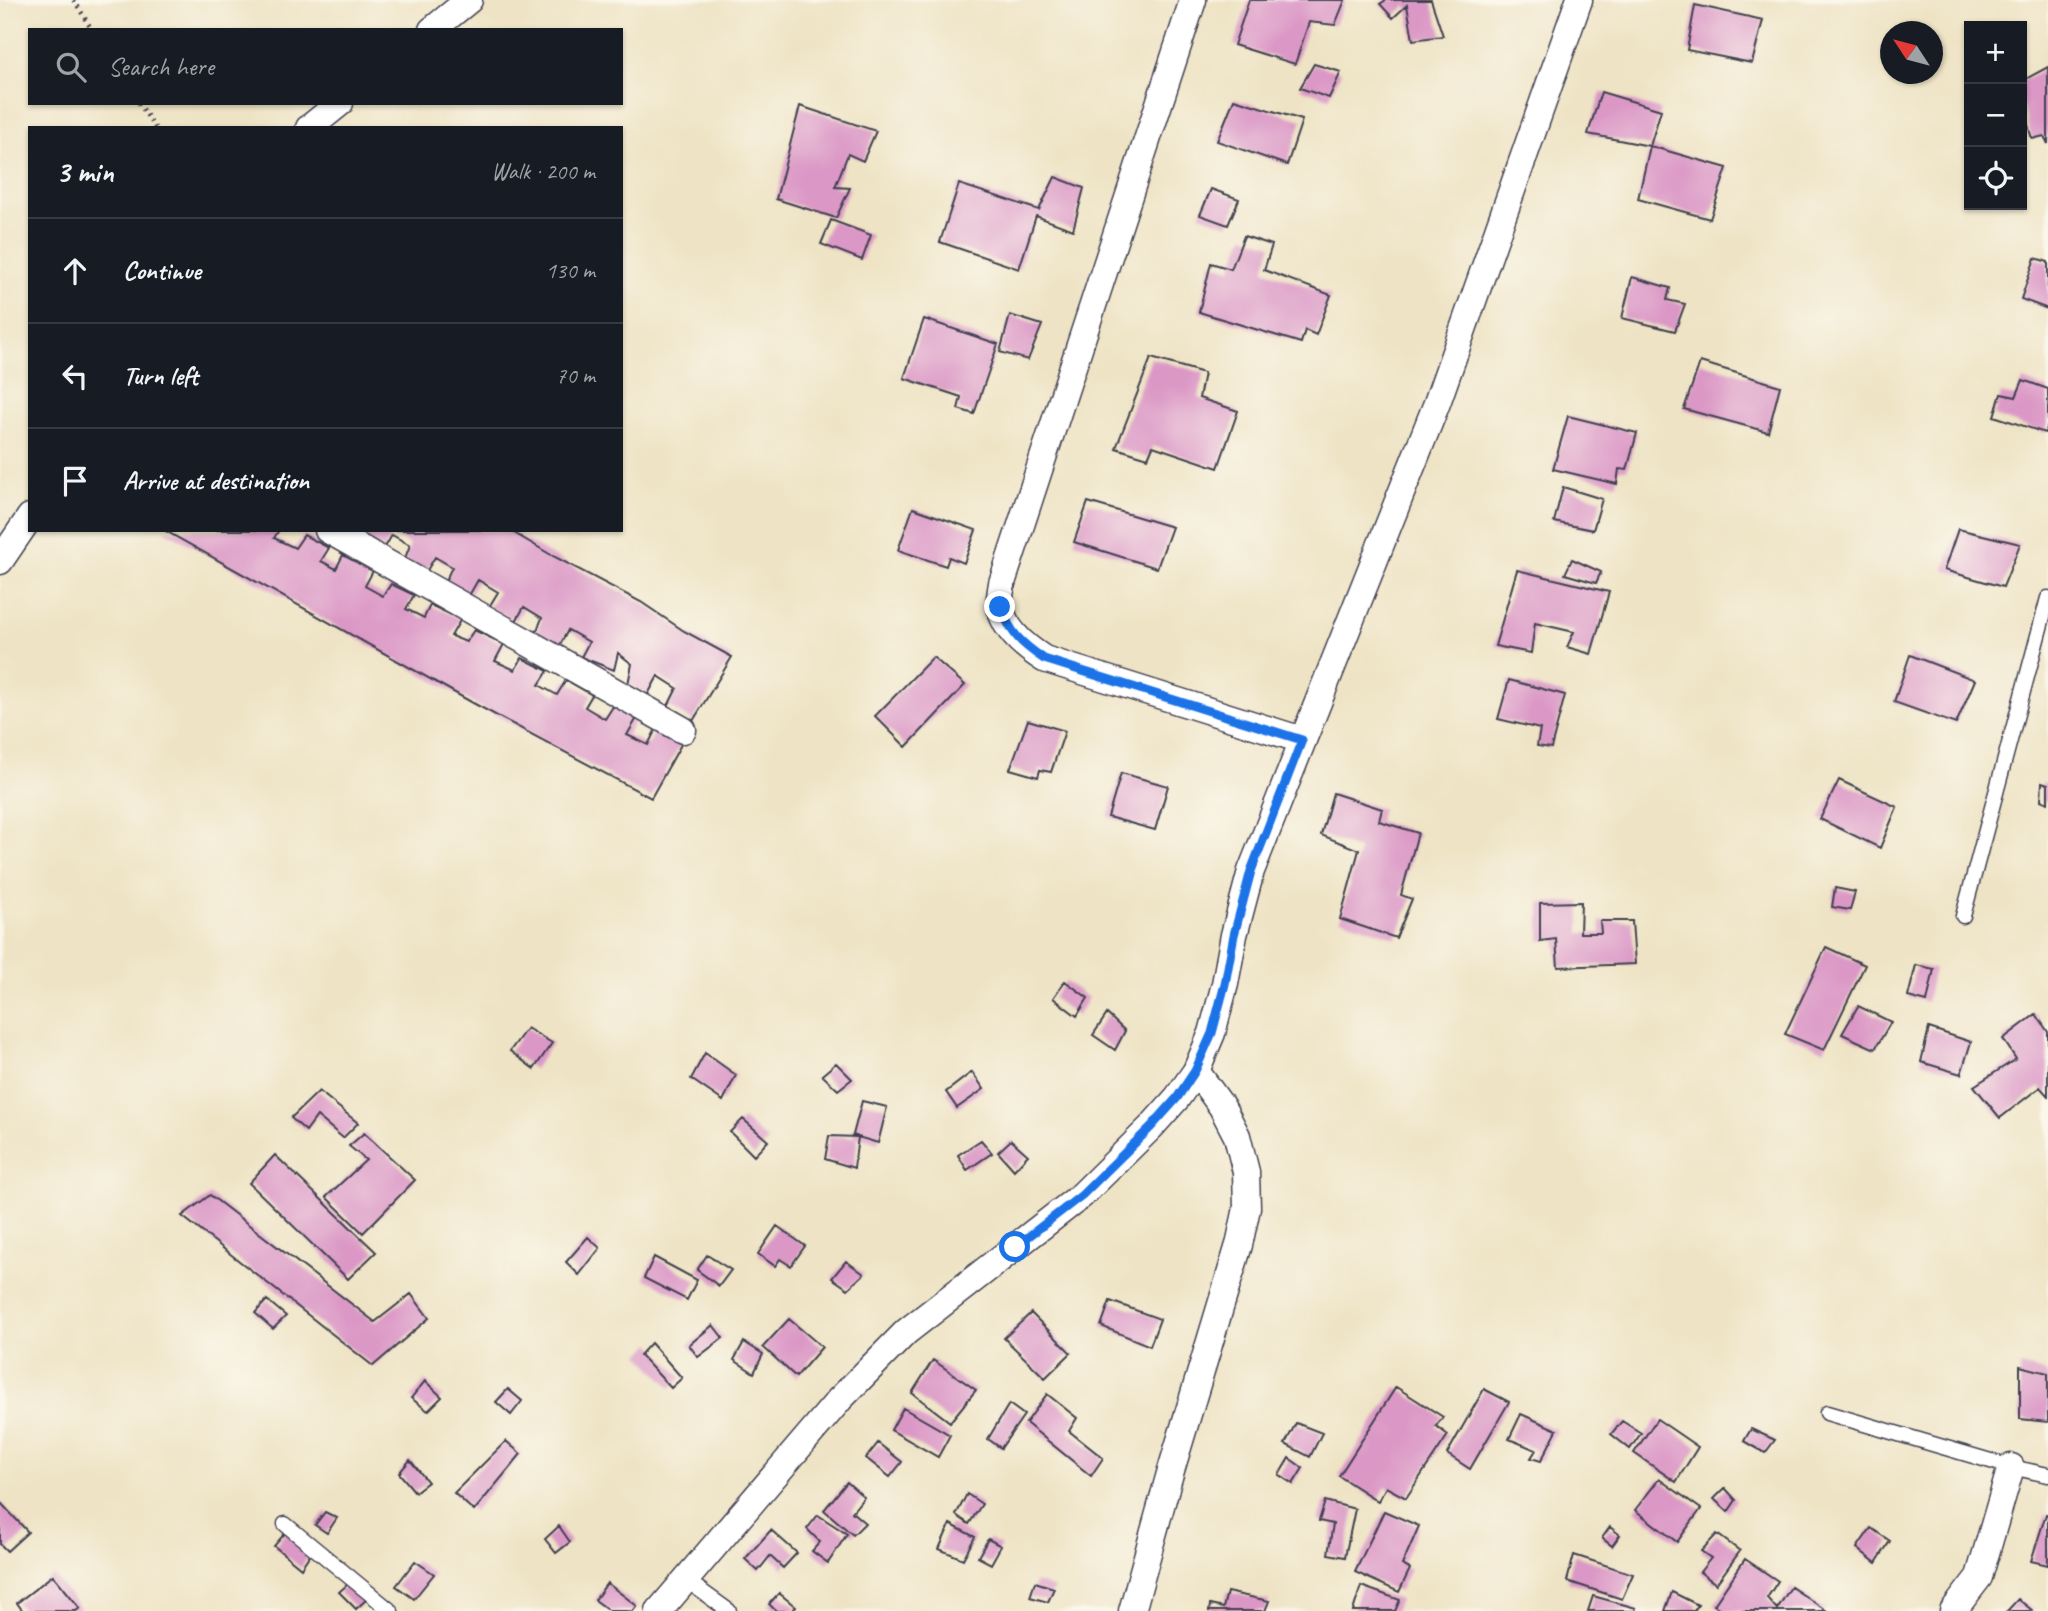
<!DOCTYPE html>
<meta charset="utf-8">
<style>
body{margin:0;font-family:Caveat,sans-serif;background:#242831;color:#f1f3f6}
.controls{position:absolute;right:21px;top:21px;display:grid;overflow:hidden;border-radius:0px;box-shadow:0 2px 5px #0004}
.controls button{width:63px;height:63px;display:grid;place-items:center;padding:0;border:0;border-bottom:2px solid #363941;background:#171b24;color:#f1f3f6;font:35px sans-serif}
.compass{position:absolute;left:1880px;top:21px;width:63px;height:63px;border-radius:50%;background:#171b24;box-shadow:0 2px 5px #0004;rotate:306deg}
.stop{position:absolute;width:21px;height:21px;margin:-16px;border:5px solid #1a73e8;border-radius:50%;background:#fff}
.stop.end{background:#1a73e8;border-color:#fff;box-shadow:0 2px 7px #0008}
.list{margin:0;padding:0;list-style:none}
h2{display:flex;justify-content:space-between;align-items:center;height:91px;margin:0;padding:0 28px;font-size:30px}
h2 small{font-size:23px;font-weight:400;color:#9ea1a6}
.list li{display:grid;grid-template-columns:46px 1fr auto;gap:21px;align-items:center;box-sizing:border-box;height:105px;padding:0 28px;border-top:2px solid #363941}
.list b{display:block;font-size:26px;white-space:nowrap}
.list em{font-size:23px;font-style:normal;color:#9ea1a6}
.icon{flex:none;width:38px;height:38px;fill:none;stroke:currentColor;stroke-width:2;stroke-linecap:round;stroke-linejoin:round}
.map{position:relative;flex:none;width:2048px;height:1611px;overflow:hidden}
.search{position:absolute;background:#171b24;box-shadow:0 2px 5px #0004;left:28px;top:28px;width:595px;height:77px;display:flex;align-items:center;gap:18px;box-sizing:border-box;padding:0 24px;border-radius:0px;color:#9ea1a6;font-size:26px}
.panel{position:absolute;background:#171b24;box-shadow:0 2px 5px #0004;left:28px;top:126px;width:595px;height:406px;border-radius:0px}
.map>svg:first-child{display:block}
.building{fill:#db98c6}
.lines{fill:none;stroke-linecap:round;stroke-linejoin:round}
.lane-casing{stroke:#413f50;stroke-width:17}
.street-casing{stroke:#413f50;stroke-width:29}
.path{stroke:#413f50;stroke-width:4.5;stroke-dasharray:2 5;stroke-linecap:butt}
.lane{stroke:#fff;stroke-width:14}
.street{stroke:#fff;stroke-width:26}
.route{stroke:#1a73e8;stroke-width:9}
</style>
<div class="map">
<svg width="2048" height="1611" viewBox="0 0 2048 1611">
<rect width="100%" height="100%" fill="#fbf7ec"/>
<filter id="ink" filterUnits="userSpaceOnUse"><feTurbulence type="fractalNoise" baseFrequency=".0143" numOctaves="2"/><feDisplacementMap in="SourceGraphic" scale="14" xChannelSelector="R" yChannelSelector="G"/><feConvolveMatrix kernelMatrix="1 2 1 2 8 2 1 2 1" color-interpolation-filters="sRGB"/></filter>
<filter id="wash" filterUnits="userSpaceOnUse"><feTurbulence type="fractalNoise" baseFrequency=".00686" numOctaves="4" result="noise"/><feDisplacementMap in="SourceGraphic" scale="28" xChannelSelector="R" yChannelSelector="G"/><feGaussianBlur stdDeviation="1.57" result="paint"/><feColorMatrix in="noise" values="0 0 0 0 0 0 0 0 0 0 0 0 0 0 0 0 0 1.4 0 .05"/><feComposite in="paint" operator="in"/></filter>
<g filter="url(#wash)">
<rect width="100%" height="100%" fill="#eee3c4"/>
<g id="blocks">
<path class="building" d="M 1249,0 L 1345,0 L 1335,25 L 1309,22 L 1295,64 L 1234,45 Z
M 1386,0 L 1431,0 L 1443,36 L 1413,40 L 1407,5 L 1393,18 L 1380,4 Z
M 1695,5 L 1763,20 L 1752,63 L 1687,50 Z
M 1314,64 L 1341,72 L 1329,98 L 1300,88 Z
M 2048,67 L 2048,144 L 2044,136 L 2032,139 L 2022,104 L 2022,81 Z
M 1601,92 L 1661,110 L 1650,146 L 1588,134 Z
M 1234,99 L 1302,120 L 1287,165 L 1217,141 Z
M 800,106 L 876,131 L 863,161 L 848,154 L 835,187 L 850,188 L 836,218 L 776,199 Z
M 1650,146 L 1727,168 L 1710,219 L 1638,199 Z
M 1055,177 L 1084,188 L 1073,230 L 1036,216 L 1019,269 L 940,242 L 959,184 L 1039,210 Z
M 1211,189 L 1239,199 L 1228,225 L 1200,215 Z
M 831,220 L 871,235 L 862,260 L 821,244 Z
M 1244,236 L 1272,245 L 1264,270 L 1331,295 L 1316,335 L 1305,330 L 1301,343 L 1199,312 L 1211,263 L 1231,269 Z
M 2035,258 L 2048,262 L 2048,309 L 2021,299 Z
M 1632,277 L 1670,288 L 1667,300 L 1685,304 L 1675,331 L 1622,318 Z
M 1010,315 L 1042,325 L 1028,360 L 1000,352 Z
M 924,319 L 998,344 L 974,414 L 958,409 L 961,397 L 904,378 Z
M 1151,358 L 1204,373 L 1199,398 L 1238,411 L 1218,468 L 1153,446 L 1148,458 L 1116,448 Z
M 1700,362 L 1780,386 L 1768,432 L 1684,409 Z
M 2023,380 L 2048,389 L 2048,425 L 2045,433 L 1994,416 L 2001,394 L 2016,397 Z
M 1568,416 L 1637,433 L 1627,470 L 1619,469 L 1617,484 L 1553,469 Z
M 1563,487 L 1602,499 L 1593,530 L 1554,522 Z
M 1088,502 L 1172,527 L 1157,568 L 1074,542 Z
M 913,508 L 976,530 L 964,563 L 949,557 L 946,566 L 898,550 Z
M 1958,529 L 2020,544 L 2003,587 L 1944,570 Z
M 164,530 L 279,530 L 274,538 L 295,548 L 304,535 L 329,548 L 321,561 L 336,569 L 343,555 L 373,571 L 365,586 L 383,596 L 391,584 L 414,595 L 406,609 L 424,618 L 430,605 L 461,619 L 451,636 L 466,642 L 474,630 L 504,644 L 495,661 L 515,670 L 522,658 L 548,671 L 539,685 L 557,695 L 566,680 L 592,695 L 585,707 L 605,719 L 614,705 L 637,718 L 627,735 L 648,745 L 657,727 L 683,741 L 651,798 L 473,703 Z
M 362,530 L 509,530 L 553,556 L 641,602 L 684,631 L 732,657 L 693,721 L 668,706 L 677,688 L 658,676 L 647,696 L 628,684 L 632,664 L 618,653 L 614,670 L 581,657 L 589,642 L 568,630 L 559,647 L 536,633 L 542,618 L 524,607 L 516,621 L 489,607 L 498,592 L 478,580 L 467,599 L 443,586 L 452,567 L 435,557 L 426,572 L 404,561 L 410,545 L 392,535 L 384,549 L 359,537 Z
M 1572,559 L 1601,572 L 1596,583 L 1565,574 Z
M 1517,570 L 1609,592 L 1591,654 L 1567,647 L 1574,632 L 1535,623 L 1531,653 L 1495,646 Z
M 1910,655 L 1975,680 L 1956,724 L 1894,702 Z
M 933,657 L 965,685 L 906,747 L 875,716 Z
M 1509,680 L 1565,695 L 1551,748 L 1537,746 L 1540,729 L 1498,719 Z
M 1028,720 L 1065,731 L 1051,772 L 1040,770 L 1038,777 L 1010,769 Z
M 1121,773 L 1168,786 L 1155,830 L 1108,817 Z
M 1839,780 L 1897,807 L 1880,848 L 1820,819 Z
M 2042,782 L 2048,784 L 2048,803 L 2041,800 Z
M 1333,793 L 1382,809 L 1379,821 L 1418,833 L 1401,895 L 1412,899 L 1396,938 L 1340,919 L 1359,850 L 1321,835 Z
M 1835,888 L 1855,892 L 1850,910 L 1832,907 Z
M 1581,902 L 1580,933 L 1601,933 L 1600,921 L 1632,921 L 1635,964 L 1558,967 L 1556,939 L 1540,941 L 1540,903 Z
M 1826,947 L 1865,965 L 1824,1050 L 1785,1034 Z
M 1916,965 L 1934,969 L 1927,1002 L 1908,997 Z
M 1065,981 L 1088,998 L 1077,1016 L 1053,998 Z
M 1858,1006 L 1891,1022 L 1875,1049 L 1842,1034 Z
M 1107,1014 L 1125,1031 L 1115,1050 L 1093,1035 Z
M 2036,1014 L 2048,1032 L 2048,1096 L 2040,1087 L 2000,1118 L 1974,1086 L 2016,1059 L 2003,1039 Z
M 527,1028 L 552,1043 L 534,1069 L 510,1051 Z
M 1929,1028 L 1971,1042 L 1961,1074 L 1921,1062 Z
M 705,1053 L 736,1075 L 723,1101 L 691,1079 Z
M 836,1063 L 852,1079 L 838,1090 L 822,1075 Z
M 972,1072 L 984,1089 L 957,1108 L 946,1092 Z
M 319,1091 L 358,1123 L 343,1138 L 317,1116 L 306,1131 L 291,1118 Z
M 862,1101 L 887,1107 L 878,1143 L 858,1137 L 854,1168 L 825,1159 L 829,1136 L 858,1137 L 853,1135 Z
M 743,1119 L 768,1141 L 754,1156 L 730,1132 Z
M 364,1133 L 415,1180 L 363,1233 L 326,1197 L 366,1160 L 349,1146 Z
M 981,1140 L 992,1153 L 967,1170 L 958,1155 Z
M 1011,1140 L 1028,1155 L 1014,1170 L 998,1152 Z
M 275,1155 L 376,1252 L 348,1279 L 249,1183 Z
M 210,1195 L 375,1322 L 411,1294 L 429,1318 L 373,1366 L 182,1216 Z
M 777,1226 L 805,1246 L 791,1266 L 780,1259 L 775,1266 L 758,1254 Z
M 588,1237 L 600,1248 L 579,1275 L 566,1262 Z
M 707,1255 L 731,1270 L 719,1286 L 697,1270 Z
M 654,1257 L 697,1280 L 687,1300 L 644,1278 Z
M 846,1261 L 864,1274 L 848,1289 L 832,1278 Z
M 267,1300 L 286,1316 L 273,1329 L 255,1313 Z
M 1110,1301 L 1160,1319 L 1150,1346 L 1101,1326 Z
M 1031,1313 L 1071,1353 L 1045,1378 L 1004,1338 Z
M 789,1319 L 822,1347 L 796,1377 L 763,1347 Z
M 713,1325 L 723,1338 L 698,1357 L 689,1345 Z
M 744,1342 L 763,1354 L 754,1373 L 734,1360 Z
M 651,1343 L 682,1378 L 671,1388 L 640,1355 Z
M 933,1360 L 976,1390 L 950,1422 L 912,1393 Z
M 2020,1366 L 2048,1373 L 2048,1422 L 2020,1419 Z
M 425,1381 L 442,1397 L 428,1411 L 411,1398 Z
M 1396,1387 L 1443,1417 L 1436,1426 L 1448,1435 L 1406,1498 L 1386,1487 L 1378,1501 L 1339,1476 Z
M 508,1389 L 522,1401 L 511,1415 L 496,1402 Z
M 1484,1389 L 1509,1402 L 1470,1469 L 1447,1454 Z
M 1047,1394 L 1077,1418 L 1069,1431 L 1103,1458 L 1091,1476 L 1026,1423 Z
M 1009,1404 L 1024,1415 L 1001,1448 L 988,1439 Z
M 903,1408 L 950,1435 L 938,1457 L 891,1430 Z
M 1521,1414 L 1557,1430 L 1541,1461 L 1531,1458 L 1536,1450 L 1509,1439 Z
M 1657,1419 L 1698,1447 L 1676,1482 L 1634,1453 Z
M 1622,1421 L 1641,1433 L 1630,1449 L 1611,1434 Z
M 1296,1423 L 1322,1433 L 1310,1457 L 1285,1444 Z
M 1751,1429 L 1775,1440 L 1765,1453 L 1744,1441 Z
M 506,1441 L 521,1454 L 474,1511 L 454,1493 Z
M 878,1443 L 902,1462 L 890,1477 L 866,1458 Z
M 1289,1458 L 1303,1468 L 1293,1484 L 1279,1475 Z
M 410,1460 L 428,1482 L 415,1492 L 399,1473 Z
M 1659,1479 L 1701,1509 L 1677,1542 L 1635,1510 Z
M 847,1482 L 864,1497 L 852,1512 L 865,1523 L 853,1535 L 824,1510 Z
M 1725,1488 L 1736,1500 L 1728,1512 L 1714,1499 Z
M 967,1494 L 982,1504 L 969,1524 L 956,1515 Z
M 1325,1501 L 1355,1509 L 1345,1557 L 1328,1554 L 1333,1524 L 1319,1521 Z
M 0,1502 L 28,1532 L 7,1551 L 0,1544 Z
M 1384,1511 L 1419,1526 L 1402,1565 L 1410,1569 L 1399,1592 L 1355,1572 Z
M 325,1512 L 337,1518 L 327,1533 L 315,1525 Z
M 2046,1514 L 2048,1515 L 2048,1565 L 2031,1561 Z
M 818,1515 L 847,1534 L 828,1563 L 812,1551 L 820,1542 L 807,1529 Z
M 950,1524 L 975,1537 L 963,1559 L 939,1549 Z
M 559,1526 L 570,1542 L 556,1553 L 545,1539 Z
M 1610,1527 L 1620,1535 L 1612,1546 L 1602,1538 Z
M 1871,1528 L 1890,1541 L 1876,1563 L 1857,1548 Z
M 771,1530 L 797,1553 L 783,1568 L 770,1556 L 758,1571 L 745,1559 Z
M 286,1532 L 314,1548 L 301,1568 L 274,1546 Z
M 1717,1534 L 1740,1551 L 1716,1584 L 1700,1572 L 1711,1558 L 1701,1551 Z
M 988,1539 L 1001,1546 L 991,1564 L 978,1557 Z
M 1574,1555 L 1633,1574 L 1622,1599 L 1567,1581 Z
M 1745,1559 L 1778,1581 L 1767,1598 L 1777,1609 L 1791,1587 L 1827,1611 L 1723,1611 L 1714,1605 Z
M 415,1561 L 434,1574 L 414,1599 L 396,1586 Z
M 53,1575 L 80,1608 L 76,1611 L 23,1611 L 17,1603 Z
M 1035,1582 L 1054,1588 L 1048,1602 L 1030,1597 Z
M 607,1583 L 637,1606 L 633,1611 L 610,1611 L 595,1600 Z
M 348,1584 L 368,1598 L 356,1609 L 339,1592 Z
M 1361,1586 L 1400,1600 L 1395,1611 L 1353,1611 Z
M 1227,1592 L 1269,1601 L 1265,1611 L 1209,1611 L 1210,1605 L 1223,1608 Z
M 1672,1592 L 1698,1605 L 1694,1611 L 1665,1611 Z
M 779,1593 L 796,1607 L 792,1611 L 776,1611 L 769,1604 Z
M 1593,1596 L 1636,1608 L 1635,1611 L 1588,1611 Z
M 2018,1599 L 2033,1611 L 2007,1611 Z"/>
</g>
</g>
<g filter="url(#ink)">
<use href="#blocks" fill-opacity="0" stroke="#413f50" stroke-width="2"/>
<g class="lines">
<defs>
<path id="lane" d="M 1963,916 L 2048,598
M 1827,1413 L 2011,1467 L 2048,1475
M 285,1524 L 391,1611
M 686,1580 L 729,1611"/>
<path id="street" d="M 1193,0 L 1002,583 C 1001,590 999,599 1000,606 C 1004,630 1025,647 1044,659 L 1302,740
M 432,30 L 469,0
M 309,128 L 340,103
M 328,530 L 683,730
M 0,561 L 30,517
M 659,1611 L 840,1399 L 906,1332 L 1082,1195 L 1151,1127 L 1177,1098 L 1196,1071 L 1212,1033 L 1225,984 L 1234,935 L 1251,871 L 1437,403 L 1579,0
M 1132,1611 L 1169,1477 L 1239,1245 L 1247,1208 L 1246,1172 L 1237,1136 L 1222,1107 L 1196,1071
M 1953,1611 L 1979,1577 L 2011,1467"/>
</defs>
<use href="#lane" class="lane-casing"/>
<use href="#street" class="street-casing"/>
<path class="path" d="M 74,0 L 92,30
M 139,103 L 155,128"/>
<use href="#lane" class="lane"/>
<use href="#street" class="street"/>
</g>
</g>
<g class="lines" filter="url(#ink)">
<path class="route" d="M 1000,607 C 1012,634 1019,642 1044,659 L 1302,740 L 1251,871 L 1234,935 L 1225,984 L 1212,1033 L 1195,1071 L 1177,1098 L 1151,1127 L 1082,1195 L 1015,1247"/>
</g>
</svg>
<div class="controls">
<button>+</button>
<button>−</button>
<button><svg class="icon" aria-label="locate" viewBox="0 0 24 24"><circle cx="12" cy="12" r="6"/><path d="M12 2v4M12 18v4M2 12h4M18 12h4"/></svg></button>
</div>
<svg class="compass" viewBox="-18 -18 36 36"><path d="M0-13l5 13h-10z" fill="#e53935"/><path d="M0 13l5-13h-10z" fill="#9ea1a6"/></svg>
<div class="stop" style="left:1015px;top:1247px"></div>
<div class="stop end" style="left:1000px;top:607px"></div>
<div class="search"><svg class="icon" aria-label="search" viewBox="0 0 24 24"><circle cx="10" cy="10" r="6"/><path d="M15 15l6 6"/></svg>Search here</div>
<section class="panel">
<h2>3 min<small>Walk · 200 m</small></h2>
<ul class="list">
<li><svg class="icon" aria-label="ahead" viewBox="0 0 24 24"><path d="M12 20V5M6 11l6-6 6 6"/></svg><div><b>Continue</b></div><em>130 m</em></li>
<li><svg class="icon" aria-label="left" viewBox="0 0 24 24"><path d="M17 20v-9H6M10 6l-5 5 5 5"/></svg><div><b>Turn left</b></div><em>70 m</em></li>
<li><svg class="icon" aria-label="arrive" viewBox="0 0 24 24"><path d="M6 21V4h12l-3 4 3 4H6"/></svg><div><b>Arrive at destination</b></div></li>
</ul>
</section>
</div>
